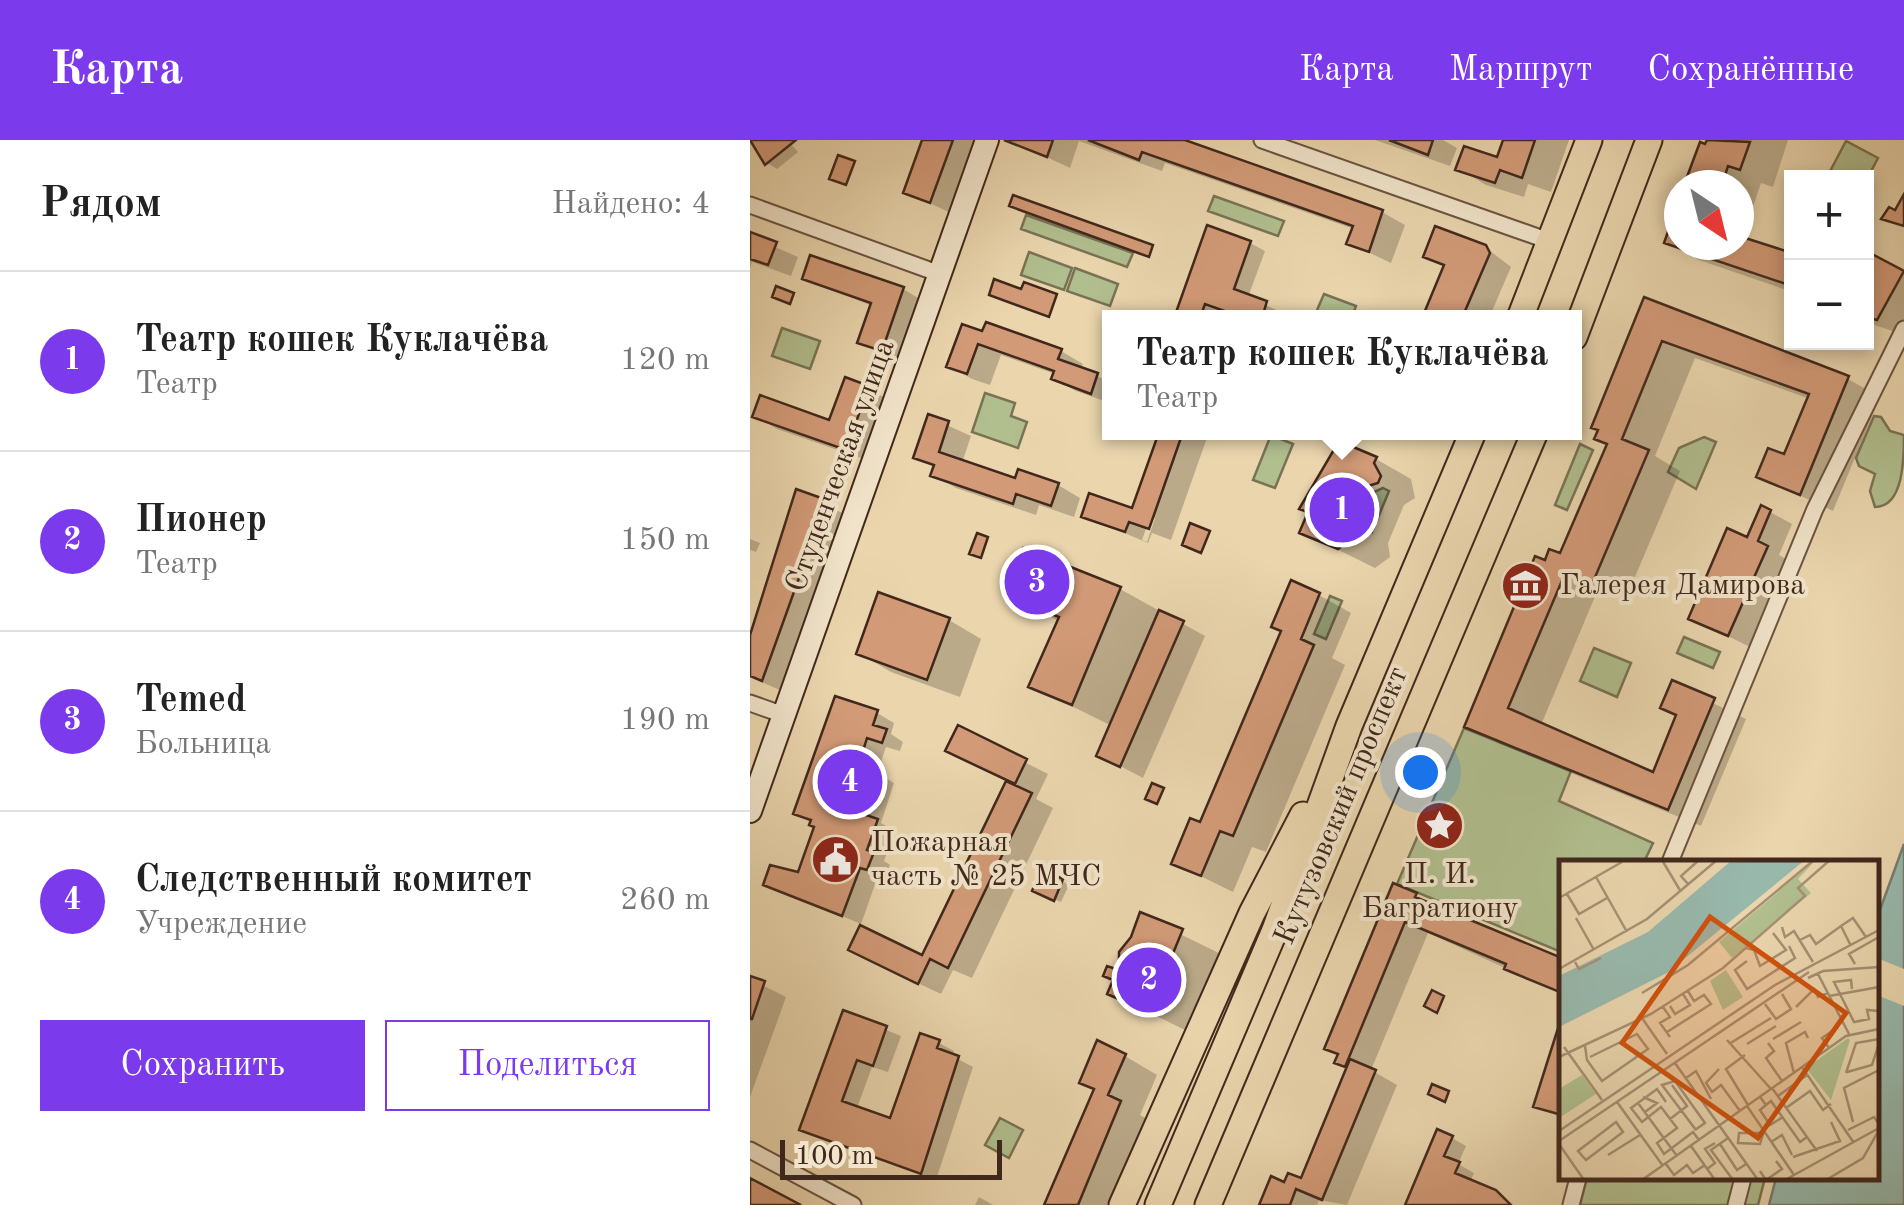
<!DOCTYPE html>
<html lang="ru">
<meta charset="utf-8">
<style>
body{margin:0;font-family:"Old Standard TT",serif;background:#f2f2f2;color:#222}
.controls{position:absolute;right:30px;top:30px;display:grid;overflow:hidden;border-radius:0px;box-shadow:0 5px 15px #0003}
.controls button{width:90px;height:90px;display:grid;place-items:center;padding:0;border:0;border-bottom:2px solid #e0e0e0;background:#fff;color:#222;font:50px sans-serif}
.compass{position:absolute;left:914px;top:30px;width:90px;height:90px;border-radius:50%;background:#fff;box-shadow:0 5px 15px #0003;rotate:145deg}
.scale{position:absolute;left:30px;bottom:25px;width:222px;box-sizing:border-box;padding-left:10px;border:5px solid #41281c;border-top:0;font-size:28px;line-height:35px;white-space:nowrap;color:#41281c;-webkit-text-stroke:8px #f1e4ca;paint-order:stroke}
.you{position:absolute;left:670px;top:632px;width:35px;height:35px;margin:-25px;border:8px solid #fff;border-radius:50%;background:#1a73e8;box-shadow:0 0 0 15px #1a73e833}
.badge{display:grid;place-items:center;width:65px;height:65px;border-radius:50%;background:#7c3aed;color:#fff;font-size:32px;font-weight:700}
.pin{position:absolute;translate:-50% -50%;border:5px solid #fff;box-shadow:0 2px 10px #0006}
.popup{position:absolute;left:352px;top:170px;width:480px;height:130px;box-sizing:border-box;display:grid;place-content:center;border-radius:0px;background:#fff;filter:drop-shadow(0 2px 8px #0005);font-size:32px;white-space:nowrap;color:#767676}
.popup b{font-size:38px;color:#222}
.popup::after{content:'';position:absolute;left:50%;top:100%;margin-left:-20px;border:20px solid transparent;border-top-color:#fff}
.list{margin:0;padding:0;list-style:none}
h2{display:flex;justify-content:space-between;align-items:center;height:130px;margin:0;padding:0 40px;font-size:42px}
h2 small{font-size:32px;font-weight:400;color:#767676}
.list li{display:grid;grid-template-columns:65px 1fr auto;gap:30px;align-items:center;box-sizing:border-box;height:180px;padding:0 40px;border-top:2px solid #e0e0e0}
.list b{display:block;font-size:38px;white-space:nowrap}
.list p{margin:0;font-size:32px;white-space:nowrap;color:#767676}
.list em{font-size:32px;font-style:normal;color:#767676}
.actions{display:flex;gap:20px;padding:30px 40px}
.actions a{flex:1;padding:22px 0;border:2px solid #7c3aed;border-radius:0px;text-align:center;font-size:35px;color:#7c3aed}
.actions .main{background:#7c3aed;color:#fff}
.map{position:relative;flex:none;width:1154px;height:1065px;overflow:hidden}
header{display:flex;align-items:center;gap:60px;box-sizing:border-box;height:140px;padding:0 50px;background:#7c3aed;color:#fff}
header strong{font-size:48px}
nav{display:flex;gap:55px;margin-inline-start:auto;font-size:35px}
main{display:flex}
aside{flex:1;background:#fff}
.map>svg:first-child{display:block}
.green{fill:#b1be8e;stroke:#797355;stroke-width:2.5}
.water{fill:#98b8ac;stroke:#757e72;stroke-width:2.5}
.pier{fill:#ead5ad}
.shadow{fill:#0003;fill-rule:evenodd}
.building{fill:#d29a77;stroke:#41281c;stroke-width:2.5}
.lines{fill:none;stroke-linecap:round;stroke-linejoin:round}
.street-casing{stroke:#6b5340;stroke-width:19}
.secondary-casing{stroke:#41281c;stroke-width:26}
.primary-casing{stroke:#41281c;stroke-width:29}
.street{stroke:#f1e4ca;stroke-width:15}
.secondary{stroke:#f1e4ca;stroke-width:22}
.primary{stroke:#ead5ad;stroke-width:25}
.labels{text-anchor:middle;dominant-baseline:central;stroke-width:8;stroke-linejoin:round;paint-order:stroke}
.street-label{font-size:30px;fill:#41281c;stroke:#f1e4ca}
.poi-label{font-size:30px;fill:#41281c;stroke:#f1e4ca;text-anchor:start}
.inset-road{fill:none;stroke:#a69073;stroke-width:2.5}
.view{fill:#cf520e;fill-opacity:0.15;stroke:#cf520e;stroke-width:5}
.inset-edge{fill:none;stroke:#41281c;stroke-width:5}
</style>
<header>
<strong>Карта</strong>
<nav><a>Карта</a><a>Маршрут</a><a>Сохранённые</a></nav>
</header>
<main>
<aside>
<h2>Рядом<small>Найдено: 4</small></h2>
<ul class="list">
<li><span class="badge">1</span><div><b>Театр кошек Куклачёва</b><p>Театр</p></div><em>120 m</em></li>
<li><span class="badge">2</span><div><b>Пионер</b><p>Театр</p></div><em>150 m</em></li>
<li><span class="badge">3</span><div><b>Temed</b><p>Больница</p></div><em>190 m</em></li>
<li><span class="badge">4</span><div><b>Следственный комитет</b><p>Учреждение</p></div><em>260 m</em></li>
</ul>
<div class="actions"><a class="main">Сохранить</a><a>Поделиться</a></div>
</aside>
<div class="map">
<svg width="1154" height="1065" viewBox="0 0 1154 1065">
<rect width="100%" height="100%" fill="#ead5ad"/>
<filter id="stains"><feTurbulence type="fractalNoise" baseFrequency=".002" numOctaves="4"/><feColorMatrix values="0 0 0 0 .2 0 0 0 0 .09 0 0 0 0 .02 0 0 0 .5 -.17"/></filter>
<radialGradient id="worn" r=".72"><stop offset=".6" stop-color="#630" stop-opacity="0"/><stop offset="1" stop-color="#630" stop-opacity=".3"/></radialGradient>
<path class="green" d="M 1096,1 L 1128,18 L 1117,39 L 1077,37 Z
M 464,56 L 534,81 L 528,96 L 458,71 Z
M 276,75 L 383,113 L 377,127 L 271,89 Z
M 279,112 L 322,128 L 314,150 L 271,135 Z
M 325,128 L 368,144 L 360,166 L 317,151 Z
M 574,154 L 606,166 L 602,177 L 564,177 Z
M 32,188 L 70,201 L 60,229 L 22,216 Z
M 235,253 L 265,263 L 261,276 L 277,282 L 268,308 L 222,292 Z
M 1124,276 L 1131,277 L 1140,291 L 1154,295 C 1154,317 1154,367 1125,367 L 1120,351 L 1125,334 L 1109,326 L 1106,318 Z
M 521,295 L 543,304 L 525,348 L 503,340 Z
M 954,297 L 966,302 L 946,349 L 918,332 L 929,308 Z
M 830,304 L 843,310 L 817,370 L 805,365 Z
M 633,348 L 639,351 L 622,392 L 612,381 L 624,352 Z
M 580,456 L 592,461 L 576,499 L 564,494 Z
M 934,497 L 970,512 L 963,528 L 927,513 Z
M 844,508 L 881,523 L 867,557 L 830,541 Z
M 714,588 L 821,631 L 809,661 L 903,703 L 894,722 L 885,719 L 883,722 L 812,722 L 811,812 L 647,744 Z
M 250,978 L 273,990 L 259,1018 L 235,1005 Z
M 837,1038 L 986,1038 L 979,1065 L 830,1065 Z
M 999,1038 L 1015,1038 L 1008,1065 L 992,1065 Z"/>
<path class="water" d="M 1154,704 L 1154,1065 L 1019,1065 L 1026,1038 L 1126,1038 L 1127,778 Z"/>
<path class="pier" d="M 1127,818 L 1154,829 L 1154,866 L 1127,855 Z"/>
<path class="shadow" d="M 0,0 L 45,0 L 41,4 L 48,12 L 27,29 L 17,23 Z
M 175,0 L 230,0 L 203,74 L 156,52 Z
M 277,0 L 427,0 L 632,72 L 655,85 L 641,123 L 599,103 L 604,89 L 415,23 L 412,31 L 329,1 L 320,28 L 275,7 Z
M 625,0 L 693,0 L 707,8 L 700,26 Z
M 755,0 L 819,0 L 801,52 L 778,44 L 774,57 L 736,45 L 708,28 L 749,20 Z
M 960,0 L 1038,0 L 1023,47 L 1011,43 L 992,99 L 1042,115 L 1042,152 L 949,120 L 917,102 L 929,68 L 929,105 L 989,105 L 989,45 L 937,45 Z
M 0,96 L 48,117 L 41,136 L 2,122 L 0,128 Z
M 500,103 L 515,111 L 498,157 L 531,172 L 529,178 L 427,178 Z
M 735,107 L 761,127 L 739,178 L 675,178 L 696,128 L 676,116 Z
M 1121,116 L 1154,134 L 1154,195 L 1116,182 L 1116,123 Z
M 55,138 L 153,149 L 175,162 L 155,222 L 110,201 L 122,166 Z
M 896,160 L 1098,239 L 1130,257 L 1083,371 L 1009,336 L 1035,318 L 1060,259 L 945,218 L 905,316 L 930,331 L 876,458 L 849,447 L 791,585 L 904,636 L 929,576 L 923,544 L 996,579 L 951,686 L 750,604 L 717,586 L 796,423 L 812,416 L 859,304 Z
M 213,187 L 311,211 L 333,224 L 331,229 L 360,242 L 360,263 L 326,251 L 304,238 L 305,234 L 251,215 L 240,245 L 222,239 L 199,226 Z
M 118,248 L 140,261 L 119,321 L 27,289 L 5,276 L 81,283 Z
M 179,277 L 221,296 L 212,323 L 266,341 L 308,345 L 330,358 L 324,377 L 289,365 L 286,375 L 206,348 L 183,335 L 186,328 L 166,317 Z
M 411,292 L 459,292 L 421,400 L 402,393 L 398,403 L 334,376 L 384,371 ZM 400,378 L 405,378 L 397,402 L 392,400 Z
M 626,319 L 661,339 L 665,358 L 654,365 L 638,403 L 640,417 L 625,428 L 552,392 L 560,372 Z
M 48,352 L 103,378 L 39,554 L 0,537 L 0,500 Z
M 1020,372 L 1042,384 L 1029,415 L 1038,420 L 1000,507 L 941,478 Z
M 0,399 L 10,403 L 6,412 L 0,410 Z
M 370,449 L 455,496 L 393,638 L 349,615 L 362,586 L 281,546 L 310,482 L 257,453 Z
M 569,455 L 601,473 L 582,518 L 595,525 L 516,712 L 502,707 L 483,752 L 424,723 L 452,685 L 534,491 Z
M 199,480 L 231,499 L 210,557 L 141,532 L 109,513 Z
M 127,573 L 144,583 L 141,594 L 153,602 L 150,611 L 136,607 L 127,633 L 144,643 L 131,683 L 145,691 L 134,721 L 140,725 L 135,738 L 128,736 L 111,784 L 16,744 L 49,735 L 67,687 L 46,673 Z
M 209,589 L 298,634 L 286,659 L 303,668 L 222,838 L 203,830 L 191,854 L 123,822 L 174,818 L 258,641 L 199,610 Z
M 312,741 L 319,745 L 311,762 L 292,754 Z
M 644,746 L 812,820 L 812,854 L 678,793 L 621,930 L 647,945 L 597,1065 L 569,1060 L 567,1065 L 511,1065 L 535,1045 L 552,1042 L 599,928 L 587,921 Z
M 391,775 L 475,816 L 443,894 L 360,853 L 372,834 L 371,813 Z
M 0,839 L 36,857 L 0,957 Z
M 94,873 L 151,896 L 138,932 L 122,927 L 107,968 L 142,981 L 189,903 L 204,911 L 202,916 L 223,927 L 186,1040 L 52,989 Z
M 375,916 L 407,935 L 390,975 L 403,982 L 368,1065 L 297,1065 Z
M 702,998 L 716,1006 L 708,1024 L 724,1033 L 720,1042 L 763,1065 L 657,1065 Z
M 229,1057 L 243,1065 L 225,1065 Z"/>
<path class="building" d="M 0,0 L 46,0 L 15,25 Z
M 172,0 L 203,0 L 180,63 L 153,53 Z
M 254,0 L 303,0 L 297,17 Z
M 338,0 L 435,0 L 633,70 L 619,112 L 596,104 L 603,86 L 392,12 L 389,20 Z
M 639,0 L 683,0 L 678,15 Z
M 753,0 L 785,0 L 772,38 L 750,30 L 745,43 L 705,30 L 714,6 L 747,17 Z
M 957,0 L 1000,2 L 990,30 L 978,26 L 972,45 L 934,45 L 950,2 L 955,4 Z
M 88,15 L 105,21 L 96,45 L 79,39 Z
M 1154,54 L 1154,86 L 1131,79 L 1139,67 L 1145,70 Z
M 263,55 L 403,105 L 399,117 L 259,66 Z
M 927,66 L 929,105 L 989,105 L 989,96 L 1042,113 L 1042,146 L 914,103 Z
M 457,85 L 501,101 L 484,149 L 517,161 L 512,178 L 494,178 L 455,164 L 450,178 L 424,178 Z
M 685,86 L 736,105 L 740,113 L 712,178 L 672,178 L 694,125 L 673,117 Z
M 0,92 L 27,102 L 18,125 L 0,119 Z
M 1120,113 L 1154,131 L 1127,180 L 1116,177 Z
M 60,115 L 154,147 L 132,211 L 107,203 L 121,163 L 52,139 Z
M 244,139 L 271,149 L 274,142 L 307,154 L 299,177 L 239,155 Z
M 26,146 L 44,153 L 40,164 L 22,157 Z
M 894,157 L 1099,236 L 1050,355 L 1006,337 L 1018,308 L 1034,314 L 1059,254 L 912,201 L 872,299 L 899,310 L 843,442 L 816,431 L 758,568 L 903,632 L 926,575 L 910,568 L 922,540 L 965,558 L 918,670 L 714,587 L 785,416 L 795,420 L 799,409 L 810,413 L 857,304 L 844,299 L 848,290 L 841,288 Z
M 236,182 L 312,209 L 308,219 L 348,233 L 341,254 L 301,239 L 304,231 L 228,204 L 217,234 L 196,227 L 212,184 L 232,191 Z
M 95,237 L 119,246 L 96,310 L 2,277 L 10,255 L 79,280 Z
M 178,274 L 199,281 L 189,312 L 265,338 L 268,329 L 309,343 L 301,366 L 266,354 L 263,364 L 180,336 L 184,325 L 163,318 Z
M 409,292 L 433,292 L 399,389 L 379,382 L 375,392 L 331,377 L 339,353 L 382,368 Z
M 589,301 L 627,317 L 624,323 L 631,336 L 628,343 L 618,346 L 603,382 L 605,396 L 588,409 L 549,393 L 558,372 L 549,369 Z
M 46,349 L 77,360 L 12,541 L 0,536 L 0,495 Z
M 1011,365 L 1021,370 L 1008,401 L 1018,406 L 978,496 L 938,479 L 977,388 L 997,397 Z
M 440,383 L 460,391 L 451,413 L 432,405 Z
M 227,393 L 238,397 L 231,418 L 219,414 Z
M 273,408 L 371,447 L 322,565 L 278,547 L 309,477 L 254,455 Z
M 541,440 L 570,453 L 551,499 L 564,505 L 483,696 L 470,691 L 451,736 L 421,724 L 440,678 L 450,682 L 531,491 L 521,487 Z
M 128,452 L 200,478 L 177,540 L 106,514 Z
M 409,470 L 434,481 L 370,627 L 346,616 Z
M 85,556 L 128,570 L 123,585 L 137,589 L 132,603 L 117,598 L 109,624 L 128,631 L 113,674 L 128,679 L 117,710 L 124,712 L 117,730 L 110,728 L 92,776 L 13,745 L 20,725 L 48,732 L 64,687 L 59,685 L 61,680 L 43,674 Z
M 208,585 L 277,619 L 265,644 L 195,611 Z
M 256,641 L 282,653 L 198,828 L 180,819 L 168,844 L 98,810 L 110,785 L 172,815 Z
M 402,643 L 414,648 L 407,664 L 395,659 Z
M 292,729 L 313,739 L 304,761 L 282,751 Z
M 643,743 L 667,753 L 665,757 L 812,818 L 812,853 L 754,829 L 756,824 L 655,782 L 595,927 L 584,923 L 588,914 L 574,909 Z
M 390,772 L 433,789 L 399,872 L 357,854 L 363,840 L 353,836 L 357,826 L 369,830 L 369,812 L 381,797 Z
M 0,836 L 15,841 L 2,879 L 0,879 Z
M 682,850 L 694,856 L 687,873 L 674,866 Z
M 93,870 L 137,886 L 123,926 L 107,920 L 92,961 L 140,978 L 170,893 L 190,900 L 187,908 L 209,916 L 171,1034 L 49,990 Z
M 809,885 L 812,885 L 812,975 L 783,967 Z
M 347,900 L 376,914 L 358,955 L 371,961 L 328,1065 L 294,1065 L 344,949 L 329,943 Z
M 600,919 L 626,930 L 572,1060 L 546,1049 L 540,1065 L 509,1065 L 521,1036 L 534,1042 L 538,1033 L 551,1038 Z
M 682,944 L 699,951 L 695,962 L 678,954 Z
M 687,989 L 703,996 L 694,1016 L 710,1022 L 705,1033 L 746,1050 L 761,1065 L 655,1065 Z
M 0,1038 L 51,1065 L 0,1065 Z"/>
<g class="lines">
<defs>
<path id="street" d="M 512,0 L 802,102
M 0,65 L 190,134
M 0,563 L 34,575
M 920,722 L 1065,369 L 1154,189
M 0,1010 L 103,1065
M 821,1065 L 828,1038
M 986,1065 L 993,1038"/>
<path id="secondary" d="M 0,671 L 237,0"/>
<path id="primary" d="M 770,178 L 839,0
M 824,197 L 899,0
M 372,1065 L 502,773 L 553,675
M 408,1065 L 525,790 L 599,586 L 723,292
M 458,1065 L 785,292"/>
</defs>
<use href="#street" class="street-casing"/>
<use href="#secondary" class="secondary-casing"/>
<use href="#primary" class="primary-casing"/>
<use href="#street" class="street"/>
<use href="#secondary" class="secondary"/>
<use href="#primary" class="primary"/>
</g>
<defs>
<symbol id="museum-disc" viewBox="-11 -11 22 22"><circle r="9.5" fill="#8f2418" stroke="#f1e4ca"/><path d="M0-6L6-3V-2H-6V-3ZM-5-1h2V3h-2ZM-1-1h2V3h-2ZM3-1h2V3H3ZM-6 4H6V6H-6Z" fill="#fff"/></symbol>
<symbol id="sight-disc" viewBox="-11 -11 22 22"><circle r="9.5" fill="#8f2418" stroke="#f1e4ca"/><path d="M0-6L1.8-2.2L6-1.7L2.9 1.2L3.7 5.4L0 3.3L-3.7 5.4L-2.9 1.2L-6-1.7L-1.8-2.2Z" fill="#fff"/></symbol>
<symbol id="civic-disc" viewBox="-11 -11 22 22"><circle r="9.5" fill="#8f2418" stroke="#f1e4ca"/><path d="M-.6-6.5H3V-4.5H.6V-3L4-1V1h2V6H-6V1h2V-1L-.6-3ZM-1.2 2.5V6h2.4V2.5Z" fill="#fff"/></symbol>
</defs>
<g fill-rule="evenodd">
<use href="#museum-disc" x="748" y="418" width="55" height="55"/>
<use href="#sight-disc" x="662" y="658" width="55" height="55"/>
<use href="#civic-disc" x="58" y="692" width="55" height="55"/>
</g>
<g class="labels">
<g class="street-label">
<text transform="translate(91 326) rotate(-70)">Студенческая улица</text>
<text transform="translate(592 666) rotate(-67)">Кутузовский проспект</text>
</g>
<g class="poi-label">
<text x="810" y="446">Галерея Дамирова</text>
<text x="121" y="703">Пожарная<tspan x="121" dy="34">часть № 25 МЧС</tspan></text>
<text x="690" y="735" text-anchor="middle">П. И.<tspan x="690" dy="34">Багратиону</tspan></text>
</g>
</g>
<g transform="translate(809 720)">
<rect width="320" height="320" fill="#ead5ad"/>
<path d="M 257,0 L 239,19 L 252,33 L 173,98 L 160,82 ZM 167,110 L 184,137 L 164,150 L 151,121 ZM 289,178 L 291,180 L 272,240 L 247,208 ZM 23,215 L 37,234 L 0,258 L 0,229 Z" fill="#b1be8e"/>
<path d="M 173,0 L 246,0 L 108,113 L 0,167 L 0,116 L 89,72 Z" fill="#98b8ac"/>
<path class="inset-road" d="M 103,0 L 122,32M 37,17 L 68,72M 129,24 L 122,16 L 140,0M 8,34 L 20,54 L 48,38M 0,38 L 63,2M 17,58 L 35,90M 223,67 L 226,77 L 235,71 L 254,102M 241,80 L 251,75 L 257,84 L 282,66M 291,84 L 282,66 L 294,58 L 307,77M 187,88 L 195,90 L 201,106 L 227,90 L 214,73M 188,101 L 176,110 L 188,129 L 236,98 L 230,86M 16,102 L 20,109 L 42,98M 296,104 L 290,94 L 320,77M 0,109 L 88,59 L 158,0M 259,114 L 290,174M 249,118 L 264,111 L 320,107M 293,129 L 292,120 L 275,122 L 295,162 L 310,159 L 308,150 L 320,151M 83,133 L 129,105 L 255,0M 270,136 L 320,127M 206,144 L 217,159 L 232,149 L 223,134M 111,146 L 116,154 L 131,145 L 124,134M 104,147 L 111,157 L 101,163 L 111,177M 237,147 L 255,129 L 259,137 L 269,133M 83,158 L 108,194M 108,172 L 152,144 L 145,135 L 135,141 L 129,131M 214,179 L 242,162M 168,180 L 212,229M 209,183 L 215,191 L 207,198 L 223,221M 170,184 L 212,158M 188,184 L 217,166M 26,186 L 28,200 L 43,221 L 89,189 L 78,174 L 31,197M 5,187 L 43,240M 270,188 L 263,178 L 279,167M 186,195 L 167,209 L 189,245M 0,197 L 92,154 L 164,108 L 246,36 L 239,28 L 271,0M 116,203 L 199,320M 243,207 L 295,283M 160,209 L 147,223 L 153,232 L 162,225 L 181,251M 288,212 L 313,205 L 320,184M 235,213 L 227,183 L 246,172 L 249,178M 287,213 L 297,183 L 320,179M 127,218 L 137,211 L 152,239M 116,221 L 103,225 L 137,270M 116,221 L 146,263 L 136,270M 213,228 L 258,291M 219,236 L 248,215M 84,237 L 98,243 L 86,252M 201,237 L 207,245 L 212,241 L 241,282 L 248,277M 58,242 L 104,306M 107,242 L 98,229 L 79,243 L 118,296M 79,243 L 72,248 L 83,262 L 102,247 L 118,268 L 98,283 L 105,294 L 134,272 L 140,280M 207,245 L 201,250 L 211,265 L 224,257M 188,246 L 235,315M 227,248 L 251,231 L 264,250 L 272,244M 111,259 L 128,246 L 113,225M 57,262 L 64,272 L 27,300 L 19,291 ZM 294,262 L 285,228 L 320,210M 289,270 L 315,257 L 320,264M 0,271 L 216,125 L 320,70M 202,273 L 180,273 L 179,283 L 201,284 L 205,271M 169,278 L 152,290 L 174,320M 0,281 L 250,112M 212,282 L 223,275 L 233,295M 0,284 L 25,320M 161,284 L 178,310 L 187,304M 132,286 L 156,320M 49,295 L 81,275M 234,297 L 281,281 L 272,262M 107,304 L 115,315 L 128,305 L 134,313 L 146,305M 148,309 L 156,303 L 146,289 L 156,283M 201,311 L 207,320 L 223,309 L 217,301M 83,320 L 287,176 L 320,169M 226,320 L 320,268M 267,320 L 304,298 L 320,270"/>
<path class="view" d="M 151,57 L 287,153 L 199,278 L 63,183 Z"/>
<rect width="320" height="320" class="inset-edge"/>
</g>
<rect width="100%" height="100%" filter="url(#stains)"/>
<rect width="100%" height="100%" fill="url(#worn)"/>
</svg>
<div class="controls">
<button>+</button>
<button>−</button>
</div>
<svg class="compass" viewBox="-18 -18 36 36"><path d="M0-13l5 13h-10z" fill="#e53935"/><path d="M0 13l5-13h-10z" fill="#767676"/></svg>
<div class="scale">100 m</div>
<div class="you"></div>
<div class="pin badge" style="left:592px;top:370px">1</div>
<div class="popup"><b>Театр кошек Куклачёва</b>Театр</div>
<div class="pin badge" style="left:399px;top:840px">2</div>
<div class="pin badge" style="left:287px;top:442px">3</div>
<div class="pin badge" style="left:100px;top:642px">4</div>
</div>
</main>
